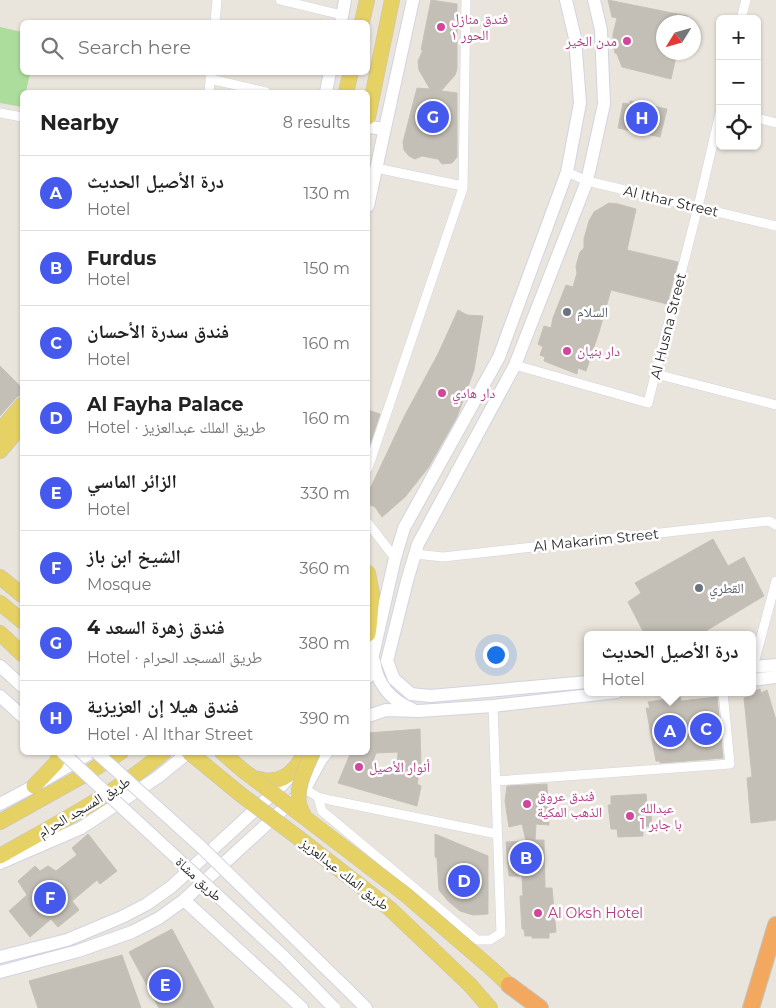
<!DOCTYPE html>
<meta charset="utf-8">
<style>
body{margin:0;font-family:Montserrat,"Noto Naskh Arabic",sans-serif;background:#f6f6f6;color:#222}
.controls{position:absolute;right:15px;top:15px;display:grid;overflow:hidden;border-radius:8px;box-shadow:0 1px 4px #0004}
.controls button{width:45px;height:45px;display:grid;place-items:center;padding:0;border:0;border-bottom:1px solid #e0e0e0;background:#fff;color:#222;font:25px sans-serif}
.compass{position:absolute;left:656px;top:15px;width:45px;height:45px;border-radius:50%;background:#fff;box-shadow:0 1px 4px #0004;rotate:233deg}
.you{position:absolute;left:495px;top:654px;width:18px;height:18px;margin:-12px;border:4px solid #fff;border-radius:50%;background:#1a73e8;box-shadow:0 0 0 8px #1a73e833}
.badge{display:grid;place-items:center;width:32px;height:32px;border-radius:50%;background:#4659ed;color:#fff;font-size:16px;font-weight:700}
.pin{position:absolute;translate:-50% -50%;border:2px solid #fff;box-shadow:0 1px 5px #0006}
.popup{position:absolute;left:584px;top:631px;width:172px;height:65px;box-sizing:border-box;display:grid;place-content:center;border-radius:8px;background:#fff;filter:drop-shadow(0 1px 4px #0005);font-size:16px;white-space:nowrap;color:#767676}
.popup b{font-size:19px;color:#222}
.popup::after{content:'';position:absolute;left:50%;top:100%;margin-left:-10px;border:10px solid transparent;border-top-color:#fff}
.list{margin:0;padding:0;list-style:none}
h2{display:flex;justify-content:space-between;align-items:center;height:65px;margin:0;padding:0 20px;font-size:21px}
h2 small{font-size:16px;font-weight:400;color:#767676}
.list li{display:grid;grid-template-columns:32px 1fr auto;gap:15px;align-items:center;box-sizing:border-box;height:75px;padding:0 20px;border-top:1px solid #e0e0e0}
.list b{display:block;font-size:19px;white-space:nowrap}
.list p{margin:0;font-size:16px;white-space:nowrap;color:#767676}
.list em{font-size:16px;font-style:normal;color:#767676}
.icon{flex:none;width:28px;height:28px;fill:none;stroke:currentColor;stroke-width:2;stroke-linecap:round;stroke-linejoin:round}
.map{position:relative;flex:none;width:776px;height:1008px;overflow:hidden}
.search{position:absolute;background:#fff;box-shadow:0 1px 4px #0004;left:20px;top:20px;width:350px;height:55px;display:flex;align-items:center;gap:12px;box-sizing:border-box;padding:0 18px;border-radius:8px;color:#767676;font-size:19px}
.panel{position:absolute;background:#fff;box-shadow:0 1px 4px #0004;left:20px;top:90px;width:350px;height:665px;border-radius:8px}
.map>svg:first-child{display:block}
.green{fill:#addd9c}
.building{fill:#c3bfb7;stroke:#c5c1b6;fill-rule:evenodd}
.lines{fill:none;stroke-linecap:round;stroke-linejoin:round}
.street-casing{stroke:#d1d3e1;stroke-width:10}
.secondary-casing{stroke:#d1d3e1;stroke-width:14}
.primary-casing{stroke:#c3c3c3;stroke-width:16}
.highway-casing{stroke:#c3c3c3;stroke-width:18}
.street{stroke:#fff;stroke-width:9}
.secondary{stroke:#fff;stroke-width:12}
.primary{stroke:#e6d165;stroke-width:15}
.highway{stroke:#f2a95f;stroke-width:16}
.secondary-bridge-casing{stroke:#d1d3e1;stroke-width:14;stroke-linecap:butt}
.primary-bridge-casing{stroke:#c3c3c3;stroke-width:16;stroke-linecap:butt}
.secondary-bridge{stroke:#fff;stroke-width:12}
.primary-bridge{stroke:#e6d165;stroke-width:15}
.hotel-dot{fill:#d1479c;stroke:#fff;stroke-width:2}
.worship-dot{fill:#6b7280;stroke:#fff;stroke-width:2}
.labels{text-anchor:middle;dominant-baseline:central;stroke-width:5;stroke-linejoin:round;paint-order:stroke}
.hotel-label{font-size:14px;fill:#b23c85;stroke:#fff;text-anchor:start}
.street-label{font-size:14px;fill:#292929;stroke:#fff}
.worship-label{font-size:14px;fill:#5b616d;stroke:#fff;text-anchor:start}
</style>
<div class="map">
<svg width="776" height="1008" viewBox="0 0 776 1008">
<rect width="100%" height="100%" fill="#eae5dc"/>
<path class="green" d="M 0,27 L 22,32 L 22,72 L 30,73 L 26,92 L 22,92 L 22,107 L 0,103 Z"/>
<path class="building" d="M 431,0 L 457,4 L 457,69 L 455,75 L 441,91 L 457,93 L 457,157 L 452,163 L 442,164 L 438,159 L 422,156 L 415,159 L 409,156 L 404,150 L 403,142 L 417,88 L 430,89 L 419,70 L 418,61 L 423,50 L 421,50 Z
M 608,0 L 687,16 L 685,22 L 664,22 L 664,52 L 677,52 L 671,79 L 622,67 L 617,54 L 615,53 L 613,43 L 613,34 L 617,18 L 612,17 Z
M 630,101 L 667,109 L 660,137 L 618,128 L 623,103 L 630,104 Z
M 609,203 L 618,204 L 636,209 L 627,250 L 678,262 L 667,304 L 611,290 L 599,332 L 586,371 L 578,368 L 577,374 L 544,361 L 545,357 L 540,355 L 543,347 L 538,344 L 544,326 L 551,328 L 553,318 L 566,285 L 573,287 L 577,273 L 576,266 L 580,252 L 584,248 L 584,239 L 589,221 L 594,212 Z
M 458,310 L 467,315 L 483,316 L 474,370 L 457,417 L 428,468 L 405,497 L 382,517 L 375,507 L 368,504 L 368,493 L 405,415 L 438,354 Z
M 0,366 L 22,388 L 22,396 L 18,396 L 15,399 L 0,416 Z
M 368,410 L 380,414 L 368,450 Z
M 713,539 L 728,566 L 744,557 L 764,596 L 699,635 L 645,635 L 628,602 L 641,593 L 635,583 Z
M 760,689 L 761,693 L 767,690 L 776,720 L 776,820 L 751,823 L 747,778 L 752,777 L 744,698 L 750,696 L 749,693 Z
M 680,697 L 681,701 L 717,697 L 723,758 L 660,763 L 660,761 L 656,761 L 646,708 L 650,708 L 648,702 Z
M 420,729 L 421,766 L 417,784 L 421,786 L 417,806 L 338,783 L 351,752 L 368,752 L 368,733 ZM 398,752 L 397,772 L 371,766 L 376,753 Z
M 547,784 L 549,825 L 536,824 L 535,840 L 544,840 L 545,888 L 552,888 L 556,932 L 549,933 L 549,938 L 532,938 L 532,936 L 525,936 L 524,929 L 522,929 L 520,896 L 523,896 L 522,876 L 509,876 L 506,842 L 526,841 L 522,824 L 509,827 L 505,801 L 507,786 Z
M 646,794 L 647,804 L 650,804 L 652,826 L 643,827 L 643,836 L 618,837 L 617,829 L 611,829 L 608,805 L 611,805 L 611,796 Z
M 88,834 L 117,871 L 100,884 L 97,880 L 72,901 L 79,910 L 58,927 L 51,919 L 30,937 L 9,911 L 27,895 L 18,881 L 35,866 L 40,871 L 48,866 L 56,871 L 77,855 L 72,848 Z
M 435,834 L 488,856 L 488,914 L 473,915 L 460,911 L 448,901 L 439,890 L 437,858 L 435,857 Z
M 172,929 L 214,1008 L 159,1008 L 129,952 Z
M 122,955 L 141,1008 L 38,1008 L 29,981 Z"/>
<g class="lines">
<defs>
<path id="street" d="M 280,0 L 342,15
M 741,19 L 746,0
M 215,22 L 217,0
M 210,79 L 266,92
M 209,92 L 211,72
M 0,113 L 22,117
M 757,118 L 776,123
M 376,168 L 463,186
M 567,172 L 587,181 L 776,226
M 515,365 L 648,403 L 698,207 L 720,113
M 656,374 L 776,405
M 368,468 L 463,188 L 466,0
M 368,523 L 395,558
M 415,554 L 443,557 L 769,521 L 776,525
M 753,667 L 776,581
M 496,781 L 730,764 L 723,692
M 305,789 L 318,797 L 330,800 L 497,834
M 318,797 L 322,811 L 477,940 L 490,940 L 501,933 L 493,706"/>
<path id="secondary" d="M 341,22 L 345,0
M 326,92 L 330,72
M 368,127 L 385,129
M 368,206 L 413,0
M 374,661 C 377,683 390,700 412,709
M 0,666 L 22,686
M 752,667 L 776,665
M 368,677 L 395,558 L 404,528 L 499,357 L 567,172 L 580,103 L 575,38 L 566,0
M 752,680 L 776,677
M 588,682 L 430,696 L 411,694 L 394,679 L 387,661 L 407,581 L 418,544 L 515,365 L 587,181 L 604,104 L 601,30 L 594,0
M 0,696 L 22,716
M 368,716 L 386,710 L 419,711 L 493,706 L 617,692
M 0,804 L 34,786 L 92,752
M 0,863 L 81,828 L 158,777 L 189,752
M 184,900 L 302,1008
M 0,957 L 67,940 L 122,917 L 147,904 L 171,887 L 230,833 L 282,785 L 291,775
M 0,972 L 78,951 L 132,932 L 159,918 L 184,900 L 305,789 L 321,759 L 327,752
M 346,988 L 366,1008"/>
<path id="primary" d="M 362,22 L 367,0
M 346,92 L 351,72
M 368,117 L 392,0
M 0,431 L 22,405
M 0,451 L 22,425
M 368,573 L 372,594 L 369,627 L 368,634
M 0,577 L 22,595
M 0,603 L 22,621
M 0,633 L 22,654
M 222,752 C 231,760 241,770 252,777 C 255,779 260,779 263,780 C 284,784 297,769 305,752
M 34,786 L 56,763 L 61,752
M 0,822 L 86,774 L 121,752
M 0,856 C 56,824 115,794 164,752
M 492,969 L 509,985
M 470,985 L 490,1008"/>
<path id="highway" d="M 509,985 L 540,1008
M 751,1008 L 776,925"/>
</defs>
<use href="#street" class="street-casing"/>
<use href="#secondary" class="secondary-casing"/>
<use href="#primary" class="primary-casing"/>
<use href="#highway" class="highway-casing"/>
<use href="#street" class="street"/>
<use href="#secondary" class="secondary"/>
<use href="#primary" class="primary"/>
<use href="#highway" class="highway"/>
<defs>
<path id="secondary-bridge" d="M 62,752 L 284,957 L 334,1008
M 96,752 L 199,845 L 346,988"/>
<path id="primary-bridge" d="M 189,752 L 240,794 L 300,839 L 389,908 L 470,985
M 253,778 L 406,895 L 492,969
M 304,816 C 302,812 300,808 299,804 C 296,786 306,768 313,752"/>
</defs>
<use href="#secondary-bridge" class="secondary-bridge-casing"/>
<use href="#primary-bridge" class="primary-bridge-casing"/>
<use href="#secondary-bridge" class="secondary-bridge"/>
<use href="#primary-bridge" class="primary-bridge"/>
</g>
<g class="hotel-dot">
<circle cx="441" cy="27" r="5"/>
<circle cx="627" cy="41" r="5"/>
<circle cx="567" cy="351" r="5"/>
<circle cx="442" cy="393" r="5"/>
<circle cx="359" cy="767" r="5"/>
<circle cx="527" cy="804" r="5"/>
<circle cx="630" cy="816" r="5"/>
<circle cx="538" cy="913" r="5"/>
</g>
<g class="worship-dot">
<circle cx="567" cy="312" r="5"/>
<circle cx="699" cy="588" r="5"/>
</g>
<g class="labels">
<g class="hotel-label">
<text x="451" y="19">فندق منازل<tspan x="451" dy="16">الحور ١</tspan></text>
<text x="617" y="41" text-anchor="end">مدن الخير</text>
<text x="577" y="351">دار بنيان</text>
<text x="452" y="393">دار هادي</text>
<text x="369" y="767">أنوار الأصيل</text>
<text x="537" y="796">فندق عروق<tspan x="537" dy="16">الذهب المكية</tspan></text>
<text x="640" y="808">عبدالله<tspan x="640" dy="16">با جابر 1</tspan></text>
<text x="548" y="913">Al Oksh Hotel</text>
</g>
<g class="street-label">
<text transform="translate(671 201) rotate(13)">Al Ithar Street</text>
<text transform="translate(668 326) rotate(-76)">Al Husna Street</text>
<text transform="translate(596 540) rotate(-6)">Al Makarim Street</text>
<text transform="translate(84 807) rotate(-31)">طريق المسجد الحرام</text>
<text transform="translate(345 874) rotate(38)">طريق الملك عبدالعزيز</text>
<text transform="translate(199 879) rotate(43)">طريق مشاة</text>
</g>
<g class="worship-label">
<text x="577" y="312">السلام</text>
<text x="709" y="588">القطري</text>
</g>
</g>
</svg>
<div class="controls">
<button>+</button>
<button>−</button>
<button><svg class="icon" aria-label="locate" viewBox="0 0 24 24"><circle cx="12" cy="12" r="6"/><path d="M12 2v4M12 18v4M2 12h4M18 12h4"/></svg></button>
</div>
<svg class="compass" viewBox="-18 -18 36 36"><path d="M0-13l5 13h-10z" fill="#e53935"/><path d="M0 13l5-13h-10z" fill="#767676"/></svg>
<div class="you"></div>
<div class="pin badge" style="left:670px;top:731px">A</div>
<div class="popup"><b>درة الأصيل الحديث</b>Hotel</div>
<div class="pin badge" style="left:526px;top:858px">B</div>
<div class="pin badge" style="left:706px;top:729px">C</div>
<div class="pin badge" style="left:464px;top:881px">D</div>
<div class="pin badge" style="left:165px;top:985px">E</div>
<div class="pin badge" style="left:50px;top:898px">F</div>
<div class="pin badge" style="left:433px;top:117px">G</div>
<div class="pin badge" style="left:642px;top:118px">H</div>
<div class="search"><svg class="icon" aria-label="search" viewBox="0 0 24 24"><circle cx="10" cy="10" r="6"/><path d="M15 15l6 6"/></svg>Search here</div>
<section class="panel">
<h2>Nearby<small>8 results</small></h2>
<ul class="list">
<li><span class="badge">A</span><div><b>درة الأصيل الحديث</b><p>Hotel</p></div><em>130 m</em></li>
<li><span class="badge">B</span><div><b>Furdus</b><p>Hotel</p></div><em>150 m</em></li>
<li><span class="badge">C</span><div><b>فندق سدرة الأحسان</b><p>Hotel</p></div><em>160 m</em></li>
<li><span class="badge">D</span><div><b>Al Fayha Palace</b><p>Hotel · طريق الملك عبدالعزيز</p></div><em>160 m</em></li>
<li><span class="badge">E</span><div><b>الزائر الماسي</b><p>Hotel</p></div><em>330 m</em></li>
<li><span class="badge">F</span><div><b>الشيخ ابن باز</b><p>Mosque</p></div><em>360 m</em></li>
<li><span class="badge">G</span><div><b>فندق زهرة السعد 4</b><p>Hotel · طريق المسجد الحرام</p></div><em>380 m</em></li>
<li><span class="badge">H</span><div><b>فندق هيلا إن العزيزية</b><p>Hotel · Al Ithar Street</p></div><em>390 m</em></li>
</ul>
</section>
</div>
